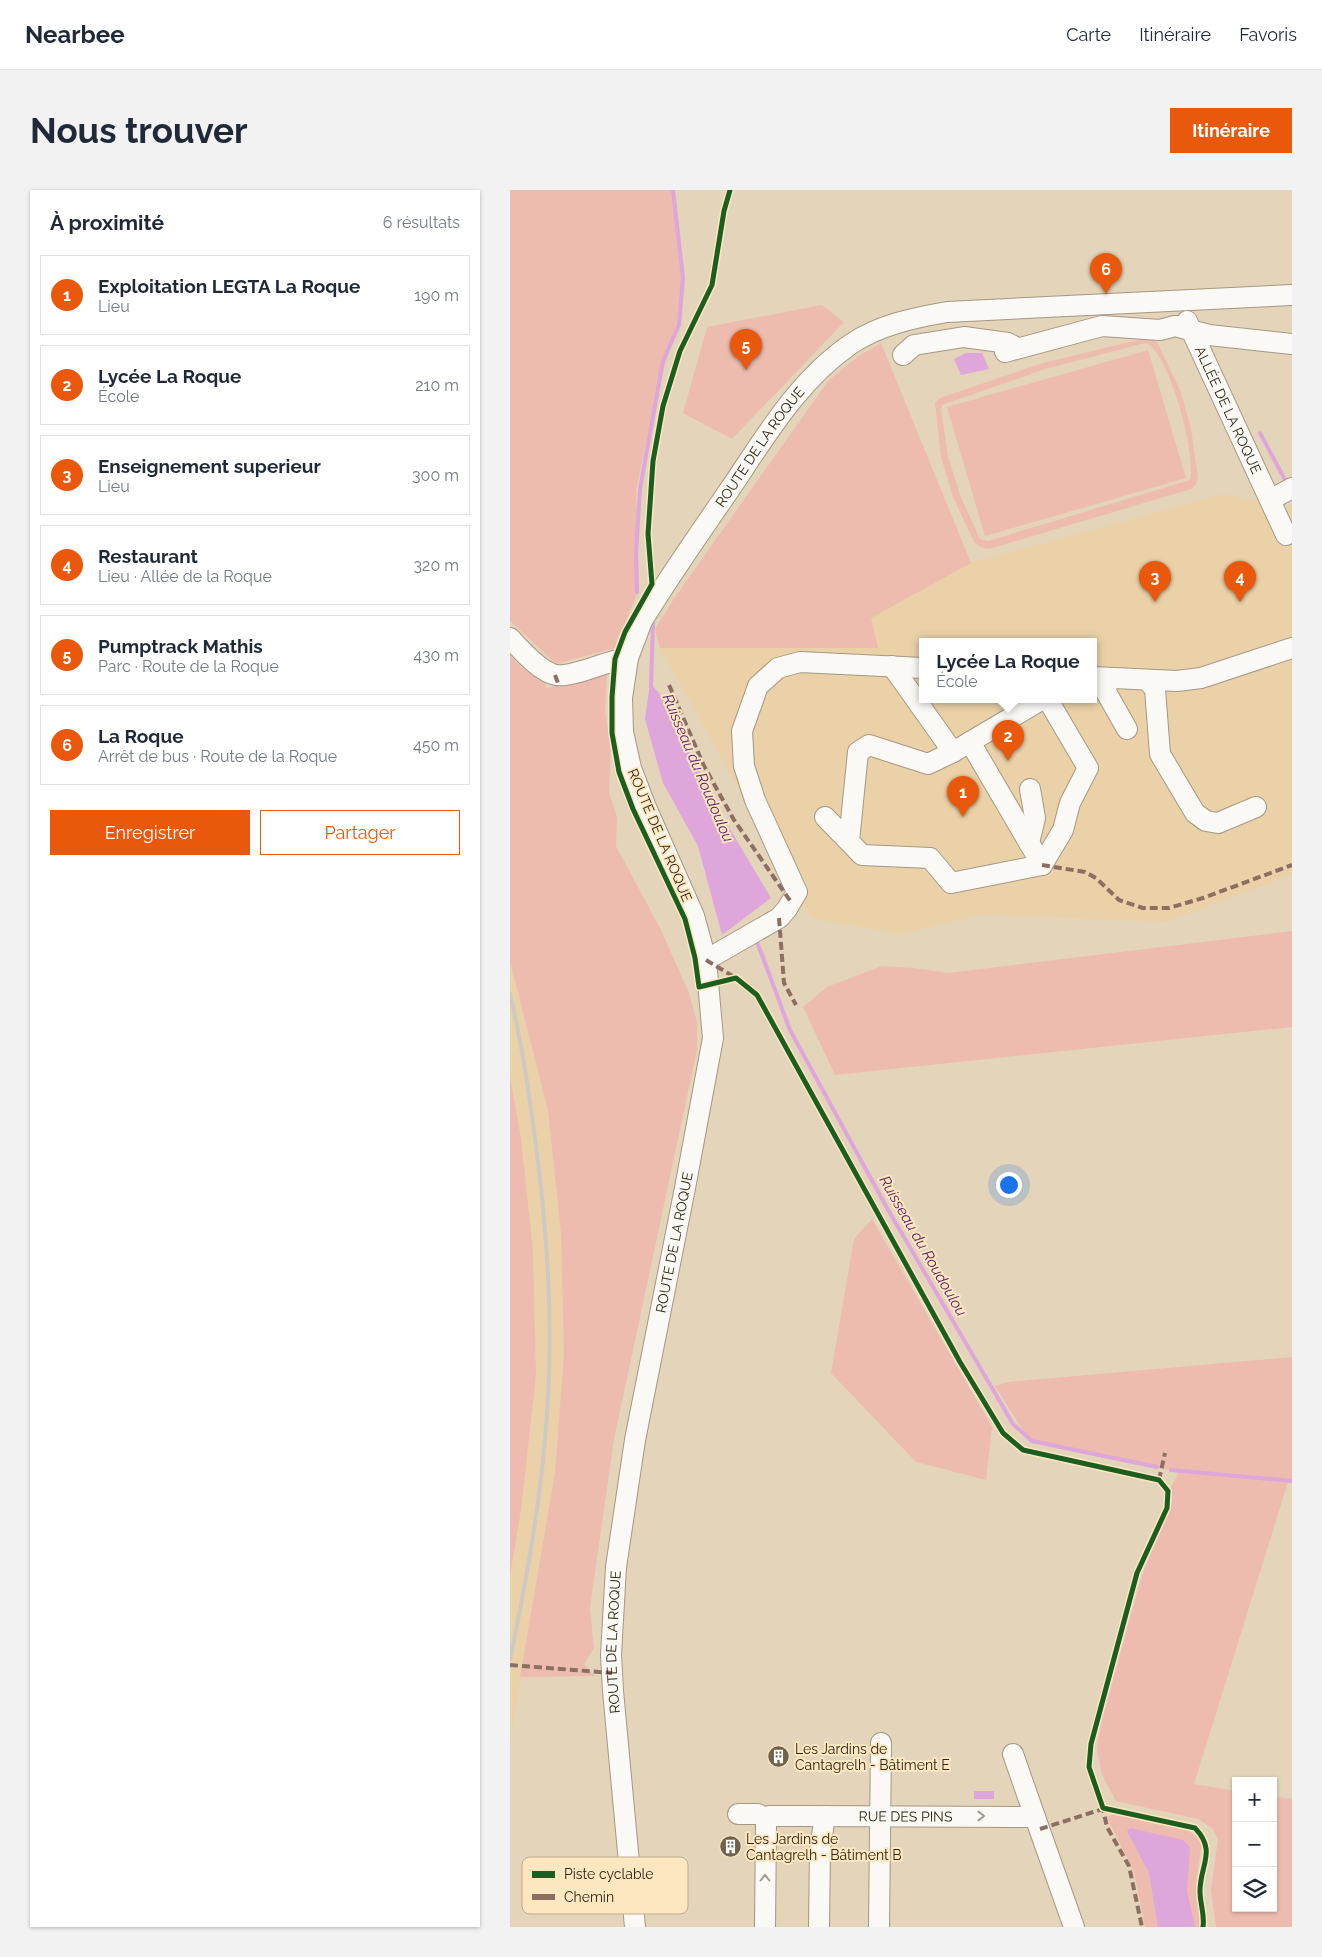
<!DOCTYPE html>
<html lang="fr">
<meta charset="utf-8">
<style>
body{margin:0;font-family:Raleway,sans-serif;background:#f2f2f3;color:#1f2937}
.controls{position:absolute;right:15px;bottom:15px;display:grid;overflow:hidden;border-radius:0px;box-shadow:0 1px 4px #0004}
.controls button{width:45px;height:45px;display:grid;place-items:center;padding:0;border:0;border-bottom:1px solid #e0e1e3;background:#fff;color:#1f2937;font:25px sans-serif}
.you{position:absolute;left:498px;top:994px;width:18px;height:18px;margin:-12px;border:4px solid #fff;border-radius:50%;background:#1a73e8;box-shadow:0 0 0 8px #1a73e833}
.badge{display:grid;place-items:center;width:32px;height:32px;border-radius:50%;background:#ea580c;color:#fff;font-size:16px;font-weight:700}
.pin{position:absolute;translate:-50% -41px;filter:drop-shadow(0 1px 2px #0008)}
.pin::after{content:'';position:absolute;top:26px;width:18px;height:15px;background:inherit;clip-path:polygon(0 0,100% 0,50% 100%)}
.popup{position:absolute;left:409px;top:448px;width:178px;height:65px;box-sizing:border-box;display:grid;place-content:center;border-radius:0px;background:#fff;filter:drop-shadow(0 1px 4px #0005);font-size:16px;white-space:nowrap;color:#747a83}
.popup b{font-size:19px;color:#1f2937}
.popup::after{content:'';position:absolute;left:50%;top:100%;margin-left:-10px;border:10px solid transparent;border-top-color:#fff}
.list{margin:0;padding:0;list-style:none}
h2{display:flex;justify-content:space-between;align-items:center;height:65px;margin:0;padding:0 20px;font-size:21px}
h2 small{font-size:16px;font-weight:400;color:#747a83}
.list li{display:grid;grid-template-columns:32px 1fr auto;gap:15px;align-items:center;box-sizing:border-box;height:80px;margin:0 10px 10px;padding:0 10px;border:1px solid #e0e1e3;border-radius:0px}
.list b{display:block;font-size:19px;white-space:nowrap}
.list p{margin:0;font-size:16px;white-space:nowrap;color:#747a83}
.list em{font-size:16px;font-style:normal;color:#747a83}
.actions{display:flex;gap:10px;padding:15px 20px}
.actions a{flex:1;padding:11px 0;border:1px solid #ea580c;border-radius:0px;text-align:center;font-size:18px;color:#ea580c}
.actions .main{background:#ea580c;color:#fff}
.icon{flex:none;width:28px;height:28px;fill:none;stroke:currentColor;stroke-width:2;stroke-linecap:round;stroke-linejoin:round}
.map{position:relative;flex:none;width:782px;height:1737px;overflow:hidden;border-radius:0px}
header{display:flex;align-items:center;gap:30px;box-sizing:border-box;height:70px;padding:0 25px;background:#fff;border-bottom:1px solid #e0e1e3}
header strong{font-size:24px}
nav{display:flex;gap:28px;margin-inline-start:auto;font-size:18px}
.intro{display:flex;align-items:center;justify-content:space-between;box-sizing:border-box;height:120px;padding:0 30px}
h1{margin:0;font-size:35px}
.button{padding:12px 22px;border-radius:0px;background:#ea580c;color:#fff;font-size:18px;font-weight:700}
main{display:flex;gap:30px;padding:0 30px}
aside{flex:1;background:#fff;border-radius:0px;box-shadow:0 1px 4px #0004}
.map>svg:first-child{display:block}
.built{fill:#ead1a7;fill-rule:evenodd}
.green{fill:#edbcaf;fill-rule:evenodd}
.water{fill:#dea6db}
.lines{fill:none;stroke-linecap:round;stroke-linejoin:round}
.stream{stroke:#dea6db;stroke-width:4}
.minor-casing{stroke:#a49884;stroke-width:22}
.minor{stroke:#fbf9f5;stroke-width:20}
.rail{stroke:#cec9c2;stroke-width:4}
.quiet{stroke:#8d6e63;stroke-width:4;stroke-dasharray:8 4;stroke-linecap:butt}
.cycleway-casing{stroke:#fde7c1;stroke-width:8}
.cycleway{stroke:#1b5e20;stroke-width:5}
.oneway{stroke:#9f998e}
.labels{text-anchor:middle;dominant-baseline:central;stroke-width:4;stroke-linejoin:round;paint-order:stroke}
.street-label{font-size:14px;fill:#2e2411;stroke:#fde7c1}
.poi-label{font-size:14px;fill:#2e2411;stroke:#fde7c1;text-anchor:start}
.water-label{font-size:15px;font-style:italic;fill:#5a1866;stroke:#fde7c1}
.key{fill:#fde7c1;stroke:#bfac8c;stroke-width:1}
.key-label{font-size:14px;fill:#2e2411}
</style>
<header>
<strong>Nearbee</strong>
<nav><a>Carte</a><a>Itinéraire</a><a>Favoris</a></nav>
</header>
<div class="intro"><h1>Nous trouver</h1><a class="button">Itinéraire</a></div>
<main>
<aside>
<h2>À proximité<small>6 résultats</small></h2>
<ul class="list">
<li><span class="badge">1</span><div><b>Exploitation LEGTA La Roque</b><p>Lieu</p></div><em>190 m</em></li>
<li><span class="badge">2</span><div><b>Lycée La Roque</b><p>École</p></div><em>210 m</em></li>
<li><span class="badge">3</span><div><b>Enseignement superieur</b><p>Lieu</p></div><em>300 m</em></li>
<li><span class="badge">4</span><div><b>Restaurant</b><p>Lieu · Allée de la Roque</p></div><em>320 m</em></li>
<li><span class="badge">5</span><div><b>Pumptrack Mathis</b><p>Parc · Route de la Roque</p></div><em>430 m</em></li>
<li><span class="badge">6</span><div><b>La Roque</b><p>Arrêt de bus · Route de la Roque</p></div><em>450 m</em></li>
</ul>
<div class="actions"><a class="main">Enregistrer</a><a>Partager</a></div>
</aside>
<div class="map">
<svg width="782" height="1737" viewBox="0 0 782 1737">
<rect width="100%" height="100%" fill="#e4d4ba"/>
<path class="built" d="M 714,304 L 776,318 L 782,313 L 782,685 L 656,732 L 473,724 L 392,744 L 301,728 L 150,458 L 368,458 L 360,428 L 461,373 ZM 413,452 L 583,452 L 583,510 L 413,510 Z
M 0,771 L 38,921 L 51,1043 L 54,1164 L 45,1283 L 0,1551 L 0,1386 L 11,1320 L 26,1185 L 23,1061 L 11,948 L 0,887 Z"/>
<path class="green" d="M 0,0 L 162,0 L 173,108 L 163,151 L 148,196 L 126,300 L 129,399 L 105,458 L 46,474 L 0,431 Z
M 312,115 L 334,132 L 222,249 L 173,223 L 197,137 Z
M 636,148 L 643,149 L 648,154 L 671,202 L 681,239 L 688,288 L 686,294 L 681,299 L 479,359 L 470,357 L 464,352 L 443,307 L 431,267 L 425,213 L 430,208 L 533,173 ZM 635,153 C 659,159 687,267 680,290 L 478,351 L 470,349 L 450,305 L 438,266 L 431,219 L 432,215 L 535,179 Z
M 371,153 L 461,373 L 361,428 L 368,458 L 150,458 L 145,439 L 165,407 L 318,191 L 347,167 Z
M 638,160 L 676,288 L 475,346 L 437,217 Z
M 0,465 L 11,477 L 36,492 L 36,498 L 97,482 L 95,522 L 101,559 L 99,602 L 107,627 L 106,656 L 151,740 L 179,803 L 187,832 L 187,860 L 104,1249 L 80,1418 L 84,1458 L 74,1474 L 85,1486 L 10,1487 L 45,1283 L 54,1164 L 51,1043 L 38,921 L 0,771 Z
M 782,741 L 782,837 L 325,885 L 293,817 L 317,797 L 372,776 L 403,778 L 439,783 Z
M 0,887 L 11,948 L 23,1061 L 26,1185 L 11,1320 L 0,1386 Z
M 362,1029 L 482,1237 L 476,1290 L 406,1272 L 321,1183 L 344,1049 Z
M 782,1167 L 782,1292 L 778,1292 L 684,1594 L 726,1601 L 726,1718 L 763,1718 L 763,1606 L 782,1609 L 782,1737 L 706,1737 L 701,1700 L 708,1649 L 702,1638 L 688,1629 L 606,1611 L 592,1585 L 587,1559 L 591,1534 L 632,1385 L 662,1313 L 661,1297 L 669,1282 L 519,1250 L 485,1196 L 498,1192 Z
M 608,1623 L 677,1640 L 692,1650 L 686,1694 L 690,1709 L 689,1737 L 635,1737 L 624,1682 L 597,1627 Z"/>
<path class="water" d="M 456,163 L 472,163 L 479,179 L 451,185 L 444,169 Z
M 140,493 L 149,503 L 214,629 L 261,708 L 212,745 L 188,656 L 153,593 L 135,529 Z
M 464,1601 L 484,1601 L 484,1609 L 464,1609 Z
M 620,1638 L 673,1650 L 680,1657 L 677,1701 L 685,1737 L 648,1737 L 639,1683 L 617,1641 Z"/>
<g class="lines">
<path class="stream" d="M 750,243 L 774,288
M 127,402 L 126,364 L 130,299 L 153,171 L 169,135 L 173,88 L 163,0
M 141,496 L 143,433
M 246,749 L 280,840 L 377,1018 L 503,1234 L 522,1251 L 647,1277
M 661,1280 L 782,1291"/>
<defs>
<g id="minor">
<path id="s1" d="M 677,131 L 776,345"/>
<path d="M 495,162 L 592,136 L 650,140 L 665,136 L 699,145 L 782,154"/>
<path d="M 393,165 L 404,155 L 454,147 L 498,153 L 507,158"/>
<path d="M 760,310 L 782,298"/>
<path d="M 0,448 C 11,460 30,482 46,485 C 62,488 98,470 118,468"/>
<path d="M 382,476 L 443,562 L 531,510"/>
<path d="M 583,487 L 667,491 L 691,488 L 782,458"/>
<path d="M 597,489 L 596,502 L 617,539"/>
<path d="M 637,490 L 645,499 L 650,564 L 685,623 L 696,631 L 708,633 L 746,617"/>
<path d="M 460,552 L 532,675"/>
<path d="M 315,627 L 352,665 L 420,668 L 441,693 L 532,675 L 553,640 L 560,613 L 578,578 L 538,510"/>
<path d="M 339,651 L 348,562 L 359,555 L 418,574 L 443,562"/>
<path d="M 519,653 L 525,628 L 520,599"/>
<path d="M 196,770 L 269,728 L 277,719 L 287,702 L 245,610 L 234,576 L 232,541 L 248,496 L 268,478 L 290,472 L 413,478"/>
<path d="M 503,1564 L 525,1627"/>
<path d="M 228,1624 L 248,1624"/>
<path id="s2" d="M 125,1737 L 103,1501 L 101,1465 L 106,1377 L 125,1250 L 175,998 L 203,848 L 196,770 L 184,726 L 135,615 L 121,578 L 113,542 L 112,508 L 118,468 L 132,431 C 159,387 189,344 218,302 C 254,249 287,191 341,154 C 369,135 403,128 437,122 L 782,105"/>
<path id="s3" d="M 255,1737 L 256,1635 L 259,1626 L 294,1626 L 525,1627 L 564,1737"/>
<path d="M 309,1737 L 310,1659 L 315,1626"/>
<path d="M 369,1737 L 371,1553"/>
</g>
</defs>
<use href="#minor" class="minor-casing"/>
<use href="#minor" class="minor"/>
<path class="rail" d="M 0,804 C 11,849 18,895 24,941 C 37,1035 44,1129 37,1223 C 32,1306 17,1389 0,1469"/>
<path class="quiet" d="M 45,485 L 48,493
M 159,495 L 194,576 L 224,630 L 281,712
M 532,675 L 575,682 L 586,688 L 609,710 L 633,718 L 659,718 L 693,708 L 782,675
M 269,728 L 274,793 L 286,815
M 196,770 L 226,788
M 649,1290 L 655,1263
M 0,1475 L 102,1483
M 592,1615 L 597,1637 L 619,1676 L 632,1737
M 530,1639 L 596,1618"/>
<defs>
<path id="cycleway" d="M 220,0 L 214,21 L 202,95 L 170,161 L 153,216 L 143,271 L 138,344 L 142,394 L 115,442 L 105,469 L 102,507 L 102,543 L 109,582 L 123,619 L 175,729 L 185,768 L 189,797 L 226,788 L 247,805 L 450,1172 L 493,1243 L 513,1260 L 649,1290 L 658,1301 L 657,1318 L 627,1383 L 581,1554 L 579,1577 L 593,1618 L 685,1638 C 707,1661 690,1675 690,1701 C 690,1714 695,1725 693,1737"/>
</defs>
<use href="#cycleway" class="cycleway-casing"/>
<use href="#cycleway" class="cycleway"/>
</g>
<defs><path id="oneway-chevron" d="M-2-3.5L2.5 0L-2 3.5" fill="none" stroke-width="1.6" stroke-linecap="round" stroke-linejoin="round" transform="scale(1.25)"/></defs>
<g class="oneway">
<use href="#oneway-chevron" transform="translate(471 1626)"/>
<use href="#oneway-chevron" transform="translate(255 1688) rotate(-90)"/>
</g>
<defs>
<symbol id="building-disc" viewBox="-11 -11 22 22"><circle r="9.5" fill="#6e624c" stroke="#fde7c1"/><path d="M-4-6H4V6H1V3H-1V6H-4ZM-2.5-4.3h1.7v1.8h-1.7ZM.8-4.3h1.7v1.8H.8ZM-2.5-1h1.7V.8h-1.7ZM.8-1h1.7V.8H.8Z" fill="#fff"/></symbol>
</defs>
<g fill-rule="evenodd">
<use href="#building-disc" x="256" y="1554" width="25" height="25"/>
<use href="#building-disc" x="208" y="1644" width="25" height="25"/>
</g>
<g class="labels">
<g class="street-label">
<text stroke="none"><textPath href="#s1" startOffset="98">ALLÉE DE LA ROQUE</textPath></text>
<text stroke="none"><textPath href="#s2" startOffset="1545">ROUTE DE LA ROQUE</textPath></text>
<text transform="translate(150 645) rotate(67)">ROUTE DE LA ROQUE</text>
<text stroke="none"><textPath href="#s2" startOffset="691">ROUTE DE LA ROQUE</textPath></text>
<text stroke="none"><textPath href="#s2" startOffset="286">ROUTE DE LA ROQUE</textPath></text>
<text stroke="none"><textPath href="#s3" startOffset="248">RUE DES PINS</textPath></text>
</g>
<g class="poi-label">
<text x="285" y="1559">Les Jardins de<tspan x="285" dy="16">Cantagrelh - Bâtiment E</tspan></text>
<text x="236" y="1649">Les Jardins de<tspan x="236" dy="16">Cantagrelh - Bâtiment B</tspan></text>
</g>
<g class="water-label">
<text transform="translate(188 578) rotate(67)">Ruisseau du Roudoulou</text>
<text transform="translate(413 1056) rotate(60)">Ruisseau du Roudoulou</text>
</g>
</g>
<rect x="12" y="1667" width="166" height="57" rx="8" class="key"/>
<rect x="22" y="1681" width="23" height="7" fill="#1b5e20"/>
<rect x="22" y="1704" width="23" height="6" fill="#8d6e63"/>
<g class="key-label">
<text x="54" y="1689">Piste cyclable</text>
<text x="54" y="1712">Chemin</text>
</g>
</svg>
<div class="controls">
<button>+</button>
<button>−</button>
<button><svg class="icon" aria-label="layers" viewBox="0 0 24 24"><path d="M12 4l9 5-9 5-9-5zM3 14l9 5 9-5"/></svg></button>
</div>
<div class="you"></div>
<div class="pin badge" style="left:453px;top:627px">1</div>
<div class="pin badge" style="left:498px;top:571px">2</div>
<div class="popup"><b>Lycée La Roque</b>École</div>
<div class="pin badge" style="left:645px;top:412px">3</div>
<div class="pin badge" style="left:730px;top:412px">4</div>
<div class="pin badge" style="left:236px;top:180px">5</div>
<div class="pin badge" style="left:596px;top:104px">6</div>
</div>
</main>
